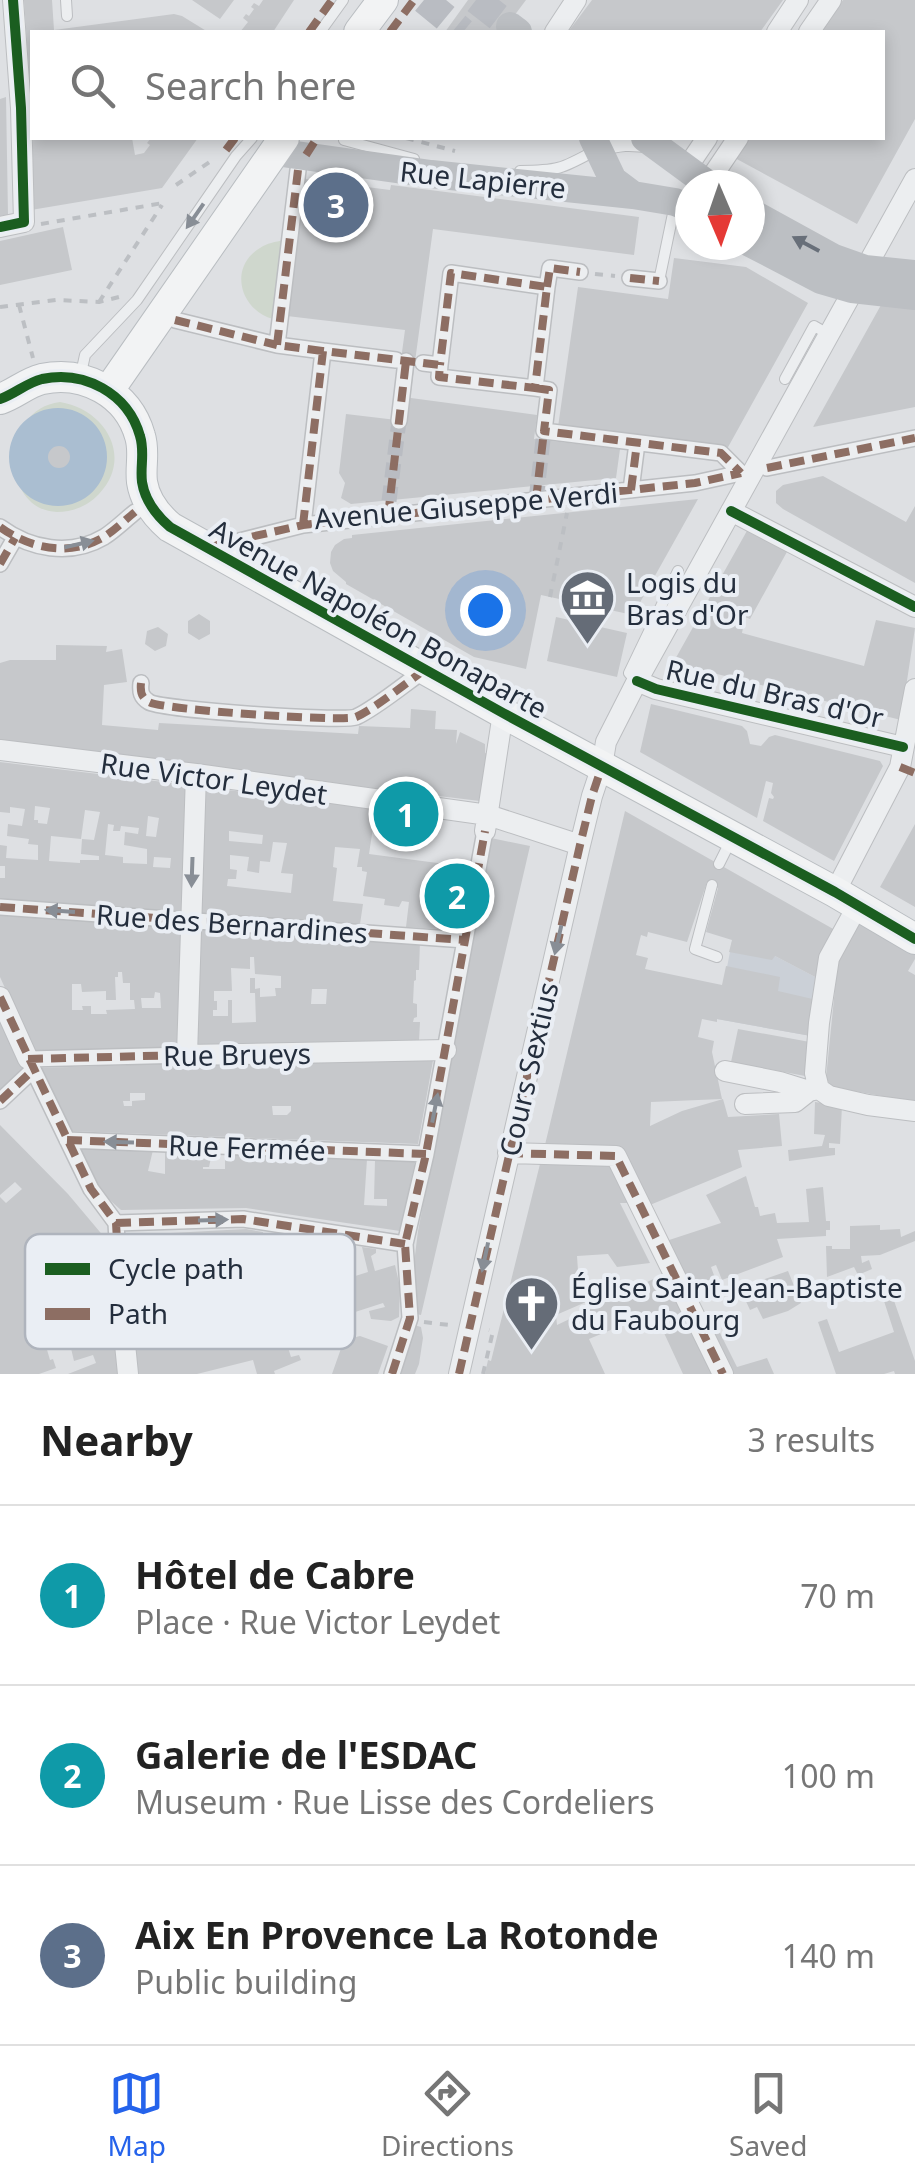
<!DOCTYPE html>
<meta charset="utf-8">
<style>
body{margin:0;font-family:"Noto Sans",sans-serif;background:#f6f6f6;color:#222}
.compass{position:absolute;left:675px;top:170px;width:90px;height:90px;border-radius:50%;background:#fff;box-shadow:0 5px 15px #0003;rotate:178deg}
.you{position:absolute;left:485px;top:610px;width:35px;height:35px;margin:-25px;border:8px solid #fff;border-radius:50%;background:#1a73e8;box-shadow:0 0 0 15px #1a73e833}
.badge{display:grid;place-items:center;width:65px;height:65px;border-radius:50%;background:#2563eb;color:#fff;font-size:32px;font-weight:700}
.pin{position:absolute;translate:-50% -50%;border:5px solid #fff;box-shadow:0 2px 10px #0006}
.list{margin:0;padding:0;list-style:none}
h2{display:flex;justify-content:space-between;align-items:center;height:130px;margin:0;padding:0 40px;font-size:42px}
h2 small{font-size:32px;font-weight:400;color:#767676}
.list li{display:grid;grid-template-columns:65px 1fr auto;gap:30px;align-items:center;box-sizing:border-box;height:180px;padding:0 40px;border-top:2px solid #e0e0e0}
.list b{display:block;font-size:38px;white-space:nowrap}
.list p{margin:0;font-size:32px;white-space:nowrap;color:#767676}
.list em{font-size:32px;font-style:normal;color:#767676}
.icon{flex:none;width:55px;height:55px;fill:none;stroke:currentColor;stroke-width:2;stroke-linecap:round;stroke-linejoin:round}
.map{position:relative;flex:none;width:915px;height:1374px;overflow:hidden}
.search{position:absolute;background:#fff;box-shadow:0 5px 15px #0003;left:30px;right:30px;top:30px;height:110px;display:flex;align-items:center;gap:25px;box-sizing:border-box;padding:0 35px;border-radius:0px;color:#767676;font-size:38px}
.sheet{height:670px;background:#fff}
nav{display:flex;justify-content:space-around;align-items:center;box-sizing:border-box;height:140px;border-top:2px solid #e0e0e0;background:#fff;font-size:28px;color:#767676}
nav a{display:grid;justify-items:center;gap:5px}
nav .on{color:#2563eb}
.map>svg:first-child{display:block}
.built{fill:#cbd0d7}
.green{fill:#cfd7cd}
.water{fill:#aabed1}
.building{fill:#c6c8cb;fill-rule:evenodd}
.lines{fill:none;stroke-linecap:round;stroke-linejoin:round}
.pedestrian-tunnel{stroke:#b9bcc2;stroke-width:15;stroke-dasharray:15 8;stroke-linecap:butt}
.secondary-tunnel{stroke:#b9bcc2;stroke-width:28;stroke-dasharray:28 14;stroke-linecap:butt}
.service-casing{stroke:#bcbec1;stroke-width:12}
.pedestrian-casing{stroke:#bcbec1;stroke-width:18}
.minor-casing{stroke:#bcbec1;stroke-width:22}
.primary-casing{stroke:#b9bdc1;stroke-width:32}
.path{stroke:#bcbfc3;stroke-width:4;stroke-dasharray:8 8;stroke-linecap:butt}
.service{stroke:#eceef0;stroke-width:10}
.pedestrian{stroke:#eceef0;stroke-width:15}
.minor{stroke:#eceef0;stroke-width:20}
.secondary{stroke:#bcbfc3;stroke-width:28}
.primary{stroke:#f2f3f4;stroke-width:30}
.quiet{stroke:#8d6e63;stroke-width:8;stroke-dasharray:15 8;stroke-linecap:butt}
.cycleway-casing{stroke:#eaeef4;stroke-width:16}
.cycleway{stroke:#1b5e20;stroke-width:10}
.oneway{fill:#888e96}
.oneway2{fill:#686f79}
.labels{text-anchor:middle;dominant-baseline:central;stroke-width:8;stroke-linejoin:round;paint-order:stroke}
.street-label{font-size:28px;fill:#242e3d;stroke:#eaeef4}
.poi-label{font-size:28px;fill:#242e3d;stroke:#eaeef4;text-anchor:start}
.key{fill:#eaeef4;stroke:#afb4bd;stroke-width:2.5}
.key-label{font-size:28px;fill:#242e3d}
</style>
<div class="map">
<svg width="915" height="1374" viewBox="0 0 915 1374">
<rect width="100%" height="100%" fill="#dee0e3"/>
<path class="built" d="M 734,931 L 775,956 L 819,979 L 811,1036 L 717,1019 Z"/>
<path class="green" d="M 284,240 L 273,319 C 240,310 228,267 260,248 C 267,243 275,242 284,240 Z
M 60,402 C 105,409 134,457 99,494 C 88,506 73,512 57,512 C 0,510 0,409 60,402 Z"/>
<path class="water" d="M9 457a49 49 0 1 1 98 0a49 49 0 1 1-98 0Z"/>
<path class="building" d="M 24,0 L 52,0 L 54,30 L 174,14 L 182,16 L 208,32 L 32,32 L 32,85 L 30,85 Z
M 192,0 L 234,0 L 220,19 Z
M 263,0 L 294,0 L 273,32 L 240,32 L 248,22 L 243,18 L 246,14 L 249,16 L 254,9 L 251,7 L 254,3 L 259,6 Z
M 468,0 L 526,0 L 502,32 L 445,32 Z
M 592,0 L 783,0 L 760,32 L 568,32 Z
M 843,0 L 915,0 L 915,119 L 857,224 L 733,157 L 747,138 L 882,138 L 882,32 L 821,32 Z
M 6,97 L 8,215 L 0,216 L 0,99 Z
M 33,138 L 132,138 L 135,155 L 144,153 L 150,145 L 147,143 L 151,138 L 198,138 L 162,188 L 31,210 Z
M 305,179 L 390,190 L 391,185 L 639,217 L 634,255 L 433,229 L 411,391 L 397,389 L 405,330 L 287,316 Z
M 63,227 L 72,270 L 0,285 L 0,241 Z
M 674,258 L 746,267 L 808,303 L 727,449 L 558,427 L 578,287 L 668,299 Z
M 881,305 L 915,309 L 915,407 L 813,427 Z
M 396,396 L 537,415 L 534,439 L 620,449 L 616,478 L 351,504 L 341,498 L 345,483 L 339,473 L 346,414 L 405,421 Z
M48 457a11 11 0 1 1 22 0a11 11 0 1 1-22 0Z
M 823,476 L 906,522 L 915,506 L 915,583 L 783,509 L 776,503 L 776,491 L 783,485 Z
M 698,499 L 633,615 L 541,595 L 526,669 L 474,657 L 346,584 L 346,582 L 333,571 L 330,563 L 331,552 L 335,545 L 344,539 L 352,538 L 352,535 Z
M 748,529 L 788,550 L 750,619 L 745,617 L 742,633 L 864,666 L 876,620 L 915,628 L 901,720 L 673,663 Z
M 199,614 L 210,621 L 210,634 L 199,640 L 188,633 L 188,621 Z
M 556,617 L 627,633 L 617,677 L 547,661 Z
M 158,627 L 168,634 L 166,646 L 155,651 L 145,644 L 147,631 Z
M 56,645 L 107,646 L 106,652 L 122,649 L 127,682 L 104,685 L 102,725 L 158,730 L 159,723 L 358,734 L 359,726 L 410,728 L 411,709 L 436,711 L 435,729 L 457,730 L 456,744 L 460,732 L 485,744 L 485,753 L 488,754 L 480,801 L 0,743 L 0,663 L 10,660 L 56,660 Z
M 651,704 L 742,726 L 747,731 L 750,744 L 761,746 L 769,737 L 775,735 L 880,761 L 883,766 L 834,861 L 763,821 L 769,798 L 773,799 L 774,797 L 771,793 L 773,783 L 766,781 L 757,818 L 640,752 Z
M 0,762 L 188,785 L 183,913 L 0,901 L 0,878 L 5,878 L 5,866 L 0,866 L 0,845 L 7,846 L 6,858 L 38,860 L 38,845 L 28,844 L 29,839 L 7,836 L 8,824 L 22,826 L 25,809 L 10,807 L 10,813 L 0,812 ZM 35,806 L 50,808 L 47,824 L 38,823 L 38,820 L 34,820 ZM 85,810 L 100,812 L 94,840 L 82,839 L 81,854 L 99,856 L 99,860 L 80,860 L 80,863 L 49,861 L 51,836 L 81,839 ZM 148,816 L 159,818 L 156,837 L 146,836 ZM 108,824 L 114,825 L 113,831 L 120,831 L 121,826 L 139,828 L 138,834 L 125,832 L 124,845 L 147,849 L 147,864 L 123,863 L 123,857 L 105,855 ZM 154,857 L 171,858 L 170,868 L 153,867 Z
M 203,787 L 393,810 L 390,823 L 374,821 L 369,854 L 468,867 L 457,930 L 406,927 L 409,902 L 402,901 L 399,907 L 384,905 L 385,899 L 363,896 L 367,872 L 362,871 L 362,867 L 357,867 L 360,849 L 335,847 L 333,867 L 337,868 L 333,901 L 363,904 L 360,924 L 197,914 ZM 229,831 L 263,835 L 262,844 L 229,841 ZM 273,842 L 287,843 L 281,873 L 293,874 L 291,893 L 227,886 L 228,879 L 236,879 L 237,870 L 230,869 L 230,855 L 249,857 L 247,871 L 259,873 L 260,861 L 270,862 Z
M 625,811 L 835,930 L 819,979 L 775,956 L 772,960 L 729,952 L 732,940 L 706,932 L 718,888 L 707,882 L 687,942 L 648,932 L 647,937 L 641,935 L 636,955 L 648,958 L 645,969 L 722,985 L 726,966 L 780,977 L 778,991 L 817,1000 L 811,1036 L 717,1019 L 717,1022 L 702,1019 L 698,1037 L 714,1041 L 712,1052 L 722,1099 L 651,1102 L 650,1126 L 682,1111 L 723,1099 L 728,1117 L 779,1114 L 782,1146 L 738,1150 L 742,1167 L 645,1207 L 620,1152 L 544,1149 Z
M 915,824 L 915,907 L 880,887 Z
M 491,838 L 530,846 L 421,1315 L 416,1314 L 413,1271 L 418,1231 L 455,1041 Z
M 861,914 L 915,946 L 915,959 L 908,971 L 915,975 L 915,1102 L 832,1087 L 826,1078 L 838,959 Z
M 0,915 L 182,926 L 178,1048 L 34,1052 L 0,977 ZM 118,972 L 122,972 L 123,983 L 130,983 L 130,1000 L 134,1000 L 135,1009 L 106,1010 L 107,1014 L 91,1014 L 91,1006 L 82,1006 L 83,1010 L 72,1010 L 72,984 L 81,984 L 82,992 L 106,991 L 106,1000 L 116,1000 L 115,977 L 118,977 ZM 155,992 L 160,993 L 161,1008 L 142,1008 L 141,998 L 154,998 Z
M 196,928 L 420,942 L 419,970 L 416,970 L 416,980 L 414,981 L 413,1003 L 417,1004 L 417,1017 L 414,1018 L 413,1022 L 420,1022 L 419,1041 L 193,1048 ZM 250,957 L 254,957 L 255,974 L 281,976 L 281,988 L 275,988 L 276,996 L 260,997 L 260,988 L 255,989 L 255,978 L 250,978 L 250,993 L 255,993 L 256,1022 L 232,1023 L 232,1000 L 228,1000 L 228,1016 L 213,1016 L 213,1010 L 217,1010 L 217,1001 L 214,1001 L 214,991 L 232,991 L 231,968 L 250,969 ZM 312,989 L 327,989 L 326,1004 L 311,1004 Z
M 0,1016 L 23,1069 L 0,1092 Z
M 738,1029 L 810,1042 L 805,1076 L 731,1062 Z
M 434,1055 L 418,1144 L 69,1131 L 40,1068 ZM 130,1093 L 145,1093 L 145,1100 L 132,1101 L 132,1106 L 124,1106 L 123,1101 L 130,1101 ZM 272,1106 L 291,1106 L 291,1111 L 287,1115 L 273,1115 Z
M 815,1102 L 842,1106 L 840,1144 L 829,1143 L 829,1148 L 835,1148 L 835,1155 L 789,1161 L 788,1150 L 822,1146 L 825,1135 L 814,1134 Z
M 0,1125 L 68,1194 L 105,1238 L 121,1374 L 68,1374 L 96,1363 L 93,1355 L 74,1361 L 65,1323 L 52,1325 L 47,1301 L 34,1305 L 50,1360 L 53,1359 L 56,1368 L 39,1374 L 0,1374 L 0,1197 L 6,1203 L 22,1189 L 15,1182 L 0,1195 Z
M 77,1148 L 153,1150 L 148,1171 L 165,1174 L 165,1151 L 212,1153 L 209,1167 L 203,1167 L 203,1169 L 225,1169 L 225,1154 L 367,1159 L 364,1205 L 387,1206 L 387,1199 L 374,1199 L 375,1160 L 415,1162 L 400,1231 L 246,1208 L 121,1210 L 95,1187 Z
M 541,1160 L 606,1163 L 614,1168 L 630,1203 L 620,1203 L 650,1263 L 617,1267 L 608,1254 L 577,1256 L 579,1285 L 586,1302 L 556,1315 L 557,1325 L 666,1273 L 713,1374 L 683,1374 L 659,1322 L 654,1324 L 649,1314 L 589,1339 L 605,1374 L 485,1374 L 488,1360 L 491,1361 Z
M 746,1176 L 755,1207 L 758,1207 L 760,1216 L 775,1213 L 777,1223 L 809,1222 L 806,1189 L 823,1187 L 826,1221 L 830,1221 L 830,1230 L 826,1230 L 826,1236 L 777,1239 L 783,1257 L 722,1280 L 716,1265 L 711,1267 L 719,1289 L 699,1297 L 696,1291 L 688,1294 L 663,1242 L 721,1223 L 706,1195 Z
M 880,1225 L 880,1230 L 900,1229 L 901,1237 L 915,1231 L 915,1241 L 880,1255 L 861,1256 L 862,1263 L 869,1260 L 872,1269 L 858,1275 L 854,1267 L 827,1277 L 826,1246 L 832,1246 L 832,1249 L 850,1249 L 850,1226 Z
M 246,1229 L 263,1232 L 266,1253 L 264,1255 L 232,1254 L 232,1260 L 225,1265 L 193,1268 L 195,1303 L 168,1305 L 170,1322 L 158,1323 L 161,1341 L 266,1314 L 263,1305 L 368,1272 L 362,1247 L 376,1249 L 376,1253 L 371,1256 L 375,1271 L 395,1265 L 400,1287 L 399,1317 L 391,1321 L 371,1319 L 369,1311 L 385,1307 L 383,1303 L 284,1335 L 291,1357 L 299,1355 L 301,1360 L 274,1371 L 275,1374 L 257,1374 L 253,1360 L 197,1374 L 134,1374 L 121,1237 L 152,1234 Z
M 788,1271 L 801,1303 L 788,1311 L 763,1319 L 757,1307 L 750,1310 L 744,1297 L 757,1292 L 753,1283 Z
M 892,1295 L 915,1361 L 915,1374 L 895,1374 L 894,1371 L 884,1374 L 836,1374 L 818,1322 L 827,1319 L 839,1352 L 894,1332 L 883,1298 Z
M 414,1325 L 421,1327 L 423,1338 L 419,1364 L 415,1374 L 401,1374 Z
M 716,1325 L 737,1367 L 767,1358 L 774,1374 L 727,1374 L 705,1329 Z
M 360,1336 L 388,1346 L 378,1374 L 332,1374 L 344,1340 Z"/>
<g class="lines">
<path class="pedestrian-tunnel" d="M 536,500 L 544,431
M 389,501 L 399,421"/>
<path class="secondary-tunnel" d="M 424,0 L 463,32
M 476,0 L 510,26"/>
<defs>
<path id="service" d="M 66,0 L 67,16
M 320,32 L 343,0
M 344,140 L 414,159
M 520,171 C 560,171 563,168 598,149
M 659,281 L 675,204
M 80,378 L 85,355 L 137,300 L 236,156 L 252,138
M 785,379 L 814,326 L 828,334
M 636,681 L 629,673 L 678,571
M 719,864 L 732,838
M 712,885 L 695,949 L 717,957"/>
<path id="pedestrian" d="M 298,170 L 277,345 L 323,351
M 630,278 L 659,281
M 547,287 L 550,268 L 580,272
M 175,320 L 277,345
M 423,363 L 440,365 L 439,377 L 535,388 L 547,287 L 451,273 L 440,365
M 535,388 L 549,390 L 544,431 L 721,453 L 741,473
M 399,421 L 406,361
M 767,468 L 915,438
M 631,490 L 637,443
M 303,525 L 323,351 L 396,360
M 0,527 C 30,549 70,557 104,537 C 115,530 125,520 135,512
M 212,548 L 303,525 L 695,483 L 741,473
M 0,564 L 15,538
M 141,683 C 140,692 141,697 149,702 C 162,710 344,722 356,717 C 376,708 407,682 426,669
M 0,907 L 465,940
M 0,1101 L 33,1070
M 67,1140 L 426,1154
M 116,1223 L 243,1219 L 405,1244
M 120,1294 L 116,1223 L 91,1189 L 28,1059 L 187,1055
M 392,1374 L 410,1318 L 405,1244 L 426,1154 L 485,831"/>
<path id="minor" d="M 555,32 L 576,0
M 777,32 L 798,0
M 809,32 L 831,0
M 598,148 C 618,139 632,140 652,143
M 686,169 L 707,138
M 707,184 L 738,138
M 0,227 L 24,222 L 21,108 L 13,0
M 731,511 L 915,607
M 637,681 L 656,689 L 903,747
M 0,750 L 196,774 L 488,815 L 580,845
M 196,774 L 187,1055 L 446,1050
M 485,831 L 503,713
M 835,892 L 900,767 L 915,689
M 858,905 L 829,958 L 819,1023 L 815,1073 L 819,1089 L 829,1096 L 868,1105 L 915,1111
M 0,997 L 28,1059
M 725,1071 L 780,1082 L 809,1091 L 819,1089
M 745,1104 L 795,1102 L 809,1091
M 508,1153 L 616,1156 L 723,1374
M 120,1294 L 128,1374
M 459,1374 L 580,845 L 592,796 L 602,766 L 606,742 L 637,681 L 915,179"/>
<path id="primary" d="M 359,32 L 383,0
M 109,390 L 284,138
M 0,399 C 15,394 26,383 42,379 C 84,370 128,393 140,436 C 145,452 140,466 142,482 C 145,501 156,515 170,527 L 503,713 L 835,892 L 915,939"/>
</defs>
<use href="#service" class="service-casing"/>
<use href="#pedestrian" class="pedestrian-casing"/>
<use href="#minor" class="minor-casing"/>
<use href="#primary" class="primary-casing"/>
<path class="path" d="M 406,138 L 455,151
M 176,185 L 214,159
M 41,224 L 163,203
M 595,274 L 615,276
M 99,302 L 162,205
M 19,305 L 33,358
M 0,307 L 56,300 L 99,302 L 119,297
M 540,464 L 544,463
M 550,597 L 567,513
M 424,1322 L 449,1325
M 483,1374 L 493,1331 L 489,1330"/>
<use href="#service" class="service"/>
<use href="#pedestrian" class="pedestrian"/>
<use href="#minor" class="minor"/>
<path class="secondary" d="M 510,26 L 518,32
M 593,138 L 613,180 L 633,195
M 645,138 L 709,185
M 275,152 L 431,174 L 633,195 L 675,202 L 690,208
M 750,212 L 834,258 L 865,269 L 915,274
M 750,243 L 821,280 L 852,289 L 915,296"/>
<use href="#primary" class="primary"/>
<path class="quiet" d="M 309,32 L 332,0
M 390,32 L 414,0
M 226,150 L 235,138
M 306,155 L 317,138
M 298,170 L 277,345 L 323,351
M 630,278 L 659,281
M 547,287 L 550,268 L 580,272
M 175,320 L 277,345
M 535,388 L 549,390 L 544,431 L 721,453 L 741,473
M 767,468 L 915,438
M 631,490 L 637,443
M 536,500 L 544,431
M 388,516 L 406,361
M 303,525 L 323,351 L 440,365 L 439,377 L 535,388 L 547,287 L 451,273 L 440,365
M 0,527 C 30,549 70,557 104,537 C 115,530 125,520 135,512
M 208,549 L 220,544 L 303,525 L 695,483 L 741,473
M 0,564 L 15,538
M 141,683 C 140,692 141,697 149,702 C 162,710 344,722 356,717 C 376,708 407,682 426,669
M 900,767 L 915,773
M 0,907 L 465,940
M 0,997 L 91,1189 L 116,1223 L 120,1294
M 28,1059 L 187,1055
M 0,1101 L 33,1070
M 67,1140 L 426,1154
M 508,1153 L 616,1156 L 723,1374
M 116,1223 L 243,1219 L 405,1244
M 392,1374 L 410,1318 L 405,1244 L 426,1154 L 485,831
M 459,1374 L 580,845 L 592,796 L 602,766"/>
<defs>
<path id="cycleway" d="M 0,227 L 24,222 L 21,108 L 13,0
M 0,399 C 15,394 26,383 42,379 C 84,370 128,393 140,436 C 145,452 140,466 142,482 C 145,501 156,515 170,527 L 503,713 L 835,892 L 915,939
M 731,511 L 915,607
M 637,681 L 656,689 L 903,747"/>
</defs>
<use href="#cycleway" class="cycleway-casing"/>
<use href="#cycleway" class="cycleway"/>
</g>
<defs><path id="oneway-solid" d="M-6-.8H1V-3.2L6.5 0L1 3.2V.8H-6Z" transform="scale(2.5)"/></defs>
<g class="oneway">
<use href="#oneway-solid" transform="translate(195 216) rotate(125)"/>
<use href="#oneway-solid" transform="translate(79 544) rotate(-13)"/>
<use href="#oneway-solid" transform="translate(192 872) rotate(92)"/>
<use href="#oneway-solid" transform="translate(60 911) rotate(-176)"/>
<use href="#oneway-solid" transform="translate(558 940) rotate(103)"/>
<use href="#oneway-solid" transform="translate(435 1108) rotate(-79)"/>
<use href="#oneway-solid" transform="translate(119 1142) rotate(-178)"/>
<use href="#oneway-solid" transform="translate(213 1220) rotate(-2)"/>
<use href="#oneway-solid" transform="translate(485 1257) rotate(102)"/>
</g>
<use class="oneway2" href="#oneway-solid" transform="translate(806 244) rotate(-152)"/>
<defs>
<symbol id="museum-pin" viewBox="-11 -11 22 30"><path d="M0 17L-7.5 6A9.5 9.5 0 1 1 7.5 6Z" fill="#656c77" stroke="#eaeef4"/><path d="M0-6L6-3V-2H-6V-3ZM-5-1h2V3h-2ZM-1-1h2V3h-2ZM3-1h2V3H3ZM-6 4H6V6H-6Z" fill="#fff"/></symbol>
<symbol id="church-pin" viewBox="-11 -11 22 30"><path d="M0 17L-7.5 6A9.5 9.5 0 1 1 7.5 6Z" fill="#656c77" stroke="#eaeef4"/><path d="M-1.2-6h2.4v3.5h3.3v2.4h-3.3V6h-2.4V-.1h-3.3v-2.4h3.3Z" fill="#fff"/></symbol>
</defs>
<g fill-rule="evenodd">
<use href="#museum-pin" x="556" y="566" width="63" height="86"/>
<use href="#church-pin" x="500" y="1272" width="63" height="86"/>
</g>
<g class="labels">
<g class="street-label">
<text transform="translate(483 179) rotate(6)">Rue Lapierre</text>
<text transform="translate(466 505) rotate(-5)">Avenue Giuseppe Verdi</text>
<text transform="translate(379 618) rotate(29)">Avenue Napoléon Bonaparte</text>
<text transform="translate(775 693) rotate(13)">Rue du Bras d'Or</text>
<text transform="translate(214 778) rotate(8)">Rue Victor Leydet</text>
<text transform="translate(232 923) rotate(4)">Rue des Bernardines</text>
<text transform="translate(237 1054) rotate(-1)">Rue Brueys</text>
<text transform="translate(528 1069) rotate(-77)">Cours Sextius</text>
<text transform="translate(247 1147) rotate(2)">Rue Fermée</text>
</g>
<g class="poi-label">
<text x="626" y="582">Logis du<tspan x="626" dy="32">Bras d'Or</tspan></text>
<text x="571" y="1287">Église Saint-Jean-Baptiste<tspan x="571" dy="32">du Faubourg</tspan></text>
</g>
</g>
<rect x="25" y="1234" width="330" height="115" rx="15" class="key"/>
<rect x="45" y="1263" width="45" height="12" fill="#1b5e20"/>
<rect x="45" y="1308" width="45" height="12" fill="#8d6e63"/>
<g class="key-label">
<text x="108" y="1279">Cycle path</text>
<text x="108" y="1324">Path</text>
</g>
</svg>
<svg class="compass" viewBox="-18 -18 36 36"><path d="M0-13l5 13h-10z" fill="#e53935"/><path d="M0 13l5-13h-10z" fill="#767676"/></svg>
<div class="you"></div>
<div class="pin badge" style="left:406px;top:814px;background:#0f9aa8">1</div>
<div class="pin badge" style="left:457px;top:896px;background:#0f9aa8">2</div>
<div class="pin badge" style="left:336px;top:205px;background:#5c6f8a">3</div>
<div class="search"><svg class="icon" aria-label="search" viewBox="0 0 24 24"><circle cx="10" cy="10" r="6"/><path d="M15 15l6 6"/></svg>Search here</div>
</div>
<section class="sheet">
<h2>Nearby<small>3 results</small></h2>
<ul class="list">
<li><span class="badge" style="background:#0f9aa8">1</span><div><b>Hôtel de Cabre</b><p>Place · Rue Victor Leydet</p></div><em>70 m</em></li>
<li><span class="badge" style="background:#0f9aa8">2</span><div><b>Galerie de l'ESDAC</b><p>Museum · Rue Lisse des Cordeliers</p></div><em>100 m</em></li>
<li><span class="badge" style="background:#5c6f8a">3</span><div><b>Aix En Provence La Rotonde</b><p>Public building</p></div><em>140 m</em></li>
</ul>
</section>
<nav>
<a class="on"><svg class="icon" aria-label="map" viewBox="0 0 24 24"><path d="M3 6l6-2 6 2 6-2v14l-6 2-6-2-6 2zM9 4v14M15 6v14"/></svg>Map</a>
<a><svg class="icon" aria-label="directions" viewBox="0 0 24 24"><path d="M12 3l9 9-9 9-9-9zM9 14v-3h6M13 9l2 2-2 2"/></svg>Directions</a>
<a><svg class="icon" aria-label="saved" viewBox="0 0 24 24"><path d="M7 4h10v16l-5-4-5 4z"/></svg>Saved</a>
</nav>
